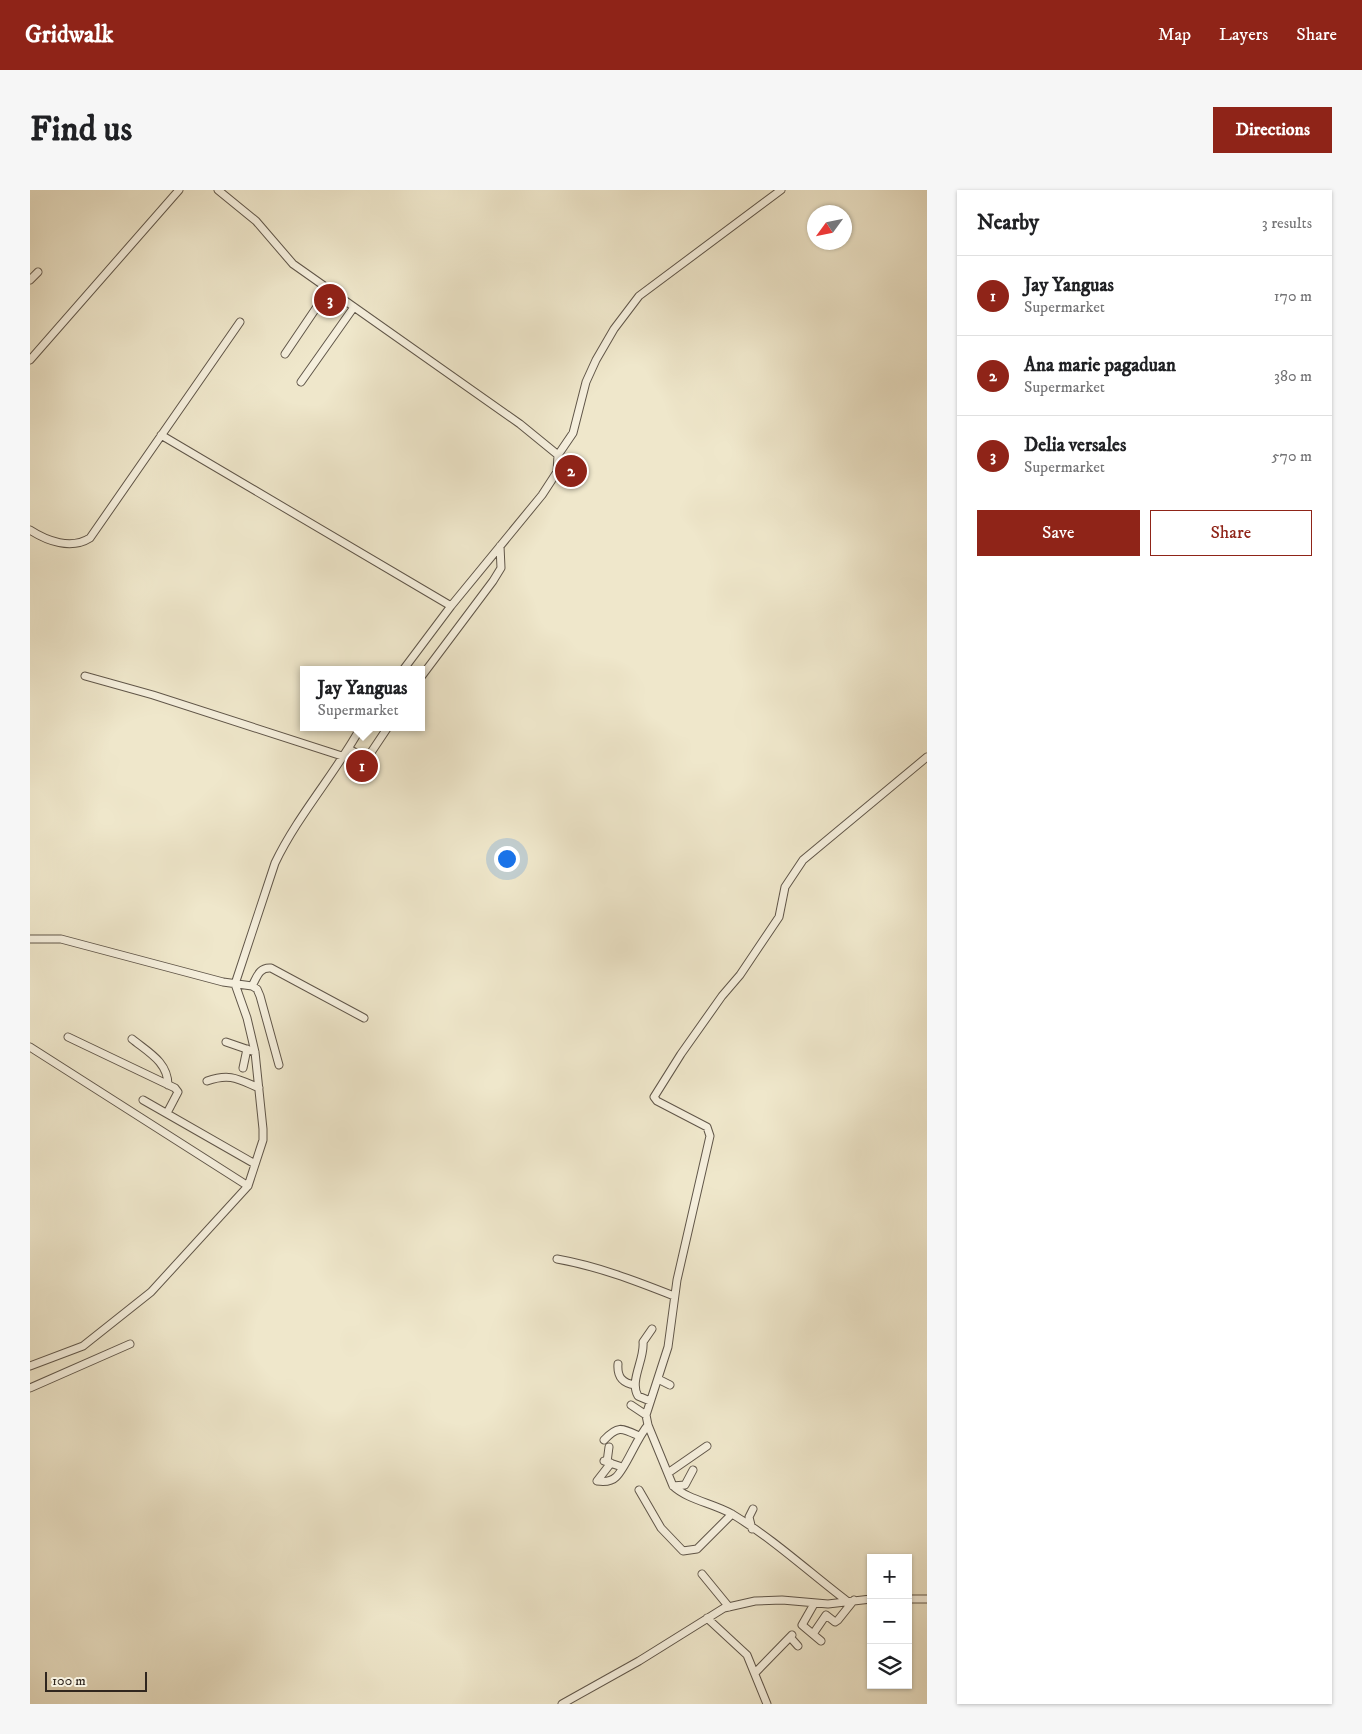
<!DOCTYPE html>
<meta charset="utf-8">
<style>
body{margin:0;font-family:"IM FELL DW Pica",serif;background:#f6f6f6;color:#202124}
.controls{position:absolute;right:15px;bottom:15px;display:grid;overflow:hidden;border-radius:0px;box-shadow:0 1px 4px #0004}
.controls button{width:45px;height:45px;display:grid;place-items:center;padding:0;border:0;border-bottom:1px solid #e0e0e0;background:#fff;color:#202124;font:25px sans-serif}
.compass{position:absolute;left:777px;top:15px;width:45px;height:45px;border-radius:50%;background:#fff;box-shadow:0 1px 4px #0004;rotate:237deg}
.scale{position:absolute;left:15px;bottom:12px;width:102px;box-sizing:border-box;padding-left:5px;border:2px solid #30261e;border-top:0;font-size:14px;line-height:18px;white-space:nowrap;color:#30261e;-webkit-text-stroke:4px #f5efdd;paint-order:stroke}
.you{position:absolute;left:476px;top:668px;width:18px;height:18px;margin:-12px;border:4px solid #fff;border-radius:50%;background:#1a73e8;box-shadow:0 0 0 8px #1a73e833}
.badge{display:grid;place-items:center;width:32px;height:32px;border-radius:50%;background:#8f2418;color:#fff;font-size:16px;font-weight:700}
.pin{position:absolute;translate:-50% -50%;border:2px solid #fff;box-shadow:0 1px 5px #0006}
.popup{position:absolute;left:270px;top:476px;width:125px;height:65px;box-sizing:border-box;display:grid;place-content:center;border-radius:0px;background:#fff;filter:drop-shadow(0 1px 4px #0005);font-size:16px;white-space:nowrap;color:#757577}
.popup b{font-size:19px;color:#202124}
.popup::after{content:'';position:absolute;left:50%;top:100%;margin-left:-10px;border:10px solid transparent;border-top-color:#fff}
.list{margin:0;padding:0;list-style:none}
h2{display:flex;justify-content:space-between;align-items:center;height:65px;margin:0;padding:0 20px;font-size:21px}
h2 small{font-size:16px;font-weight:400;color:#757577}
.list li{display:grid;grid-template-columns:32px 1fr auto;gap:15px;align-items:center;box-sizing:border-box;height:80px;padding:0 20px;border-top:1px solid #e0e0e0}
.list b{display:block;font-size:19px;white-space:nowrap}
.list p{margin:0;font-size:16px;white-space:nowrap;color:#757577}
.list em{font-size:16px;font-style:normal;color:#757577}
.actions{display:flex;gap:10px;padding:15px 20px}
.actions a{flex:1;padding:11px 0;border:1px solid #8f2418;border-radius:0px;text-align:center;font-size:18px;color:#8f2418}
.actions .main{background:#8f2418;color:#fff}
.icon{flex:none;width:28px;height:28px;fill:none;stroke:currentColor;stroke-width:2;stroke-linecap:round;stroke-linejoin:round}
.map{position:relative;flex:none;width:897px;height:1514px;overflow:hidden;border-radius:0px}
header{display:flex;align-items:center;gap:30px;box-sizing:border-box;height:70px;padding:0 25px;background:#8f2418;color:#fff}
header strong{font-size:24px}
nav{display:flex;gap:28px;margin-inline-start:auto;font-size:18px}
.intro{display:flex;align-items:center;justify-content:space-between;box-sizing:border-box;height:120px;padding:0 30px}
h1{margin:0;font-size:35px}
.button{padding:12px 22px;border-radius:0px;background:#8f2418;color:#fff;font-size:18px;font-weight:700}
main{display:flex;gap:30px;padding:0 30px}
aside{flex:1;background:#fff;border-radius:0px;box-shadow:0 1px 4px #0004}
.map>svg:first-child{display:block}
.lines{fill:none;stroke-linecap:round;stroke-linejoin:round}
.minor-casing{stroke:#605649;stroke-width:9}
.minor{stroke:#f5efdd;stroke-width:7}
</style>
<header>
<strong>Gridwalk</strong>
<nav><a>Map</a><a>Layers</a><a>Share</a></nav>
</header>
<div class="intro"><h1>Find us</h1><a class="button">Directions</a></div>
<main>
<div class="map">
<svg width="897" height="1514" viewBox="0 0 897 1514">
<rect width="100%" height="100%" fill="#efe7cb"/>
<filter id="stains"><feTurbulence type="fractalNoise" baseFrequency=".004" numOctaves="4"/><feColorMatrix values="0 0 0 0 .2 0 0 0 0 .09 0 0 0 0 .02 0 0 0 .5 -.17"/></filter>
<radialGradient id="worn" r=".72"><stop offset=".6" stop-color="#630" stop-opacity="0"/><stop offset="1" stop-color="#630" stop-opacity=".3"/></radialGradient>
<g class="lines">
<defs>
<path id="minor" d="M 188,0 L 226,31 L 263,74 L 490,234 L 528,265 L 527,282 L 512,305 L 421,416 L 373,480
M 0,90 L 8,82
M 255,164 L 299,99
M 0,170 L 149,0
M 271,192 L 324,117
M 131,245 L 421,416
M 528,265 L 543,243 L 556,192 L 566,170 L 584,139 L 609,106 L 751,0
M 0,340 C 17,351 41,360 60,348 L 210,132
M 55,486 L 123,505 L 315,567
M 391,487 L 463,391 L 471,378 L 470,356
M 319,559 L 333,567 L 338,567 L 358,537
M 0,749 L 31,749 L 193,792 L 222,796 L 227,799 L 230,806 L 249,875
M 222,796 C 227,787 229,777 241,778 L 334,828
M 38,847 L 145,898 L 148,902 L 137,923
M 102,849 C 118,862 138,872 138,895
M 196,852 L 225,862
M 0,857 L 218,996
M 213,878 L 217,859
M 177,891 C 200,883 208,889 229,898
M 113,910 L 225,974
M 527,1069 C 567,1076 606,1091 644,1106
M 588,1174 C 587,1187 592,1193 605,1195
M 0,1176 L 53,1156 L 121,1102 L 218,996 L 233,950 L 233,939 L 225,862 L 217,828 L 205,794 L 245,673 C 268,625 305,584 331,537
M 628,1189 L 640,1195
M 0,1198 L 100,1154
M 620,1211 L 608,1206 C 599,1191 615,1169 613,1152 L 622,1139
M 601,1215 L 616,1225
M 574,1250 C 588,1235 592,1238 609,1246
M 574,1271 L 592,1277
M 577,1272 L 579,1257
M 581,1273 L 567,1291 C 574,1292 581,1292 586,1287 C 596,1278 606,1249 618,1235
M 638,1283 L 677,1256
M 643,1296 L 655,1295 L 663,1280
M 609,1300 L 631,1338 L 653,1361 L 667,1359 L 702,1324
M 722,1339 L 719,1327 L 723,1319
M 672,1384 L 699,1417
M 878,1409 L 897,1409
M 817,1411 C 779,1382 742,1348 702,1324 C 683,1313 658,1310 643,1296 L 618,1235 L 616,1225 L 638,1157 L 647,1090 L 680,946 L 677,937 L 627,911 L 624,907 L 651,864 L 692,806 L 710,785 L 749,727 L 755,697 L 773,670 L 897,567
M 784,1414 L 772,1435 L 791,1451
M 677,1428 L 717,1465 L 737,1514
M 783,1444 L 796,1425 L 805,1432 L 808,1430 L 824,1410
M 760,1447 L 768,1456
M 725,1483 L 762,1445
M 532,1514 L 609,1471 L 694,1418 L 725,1411 L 752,1410 L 798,1414 L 841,1409"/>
</defs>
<use href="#minor" class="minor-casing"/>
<use href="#minor" class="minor"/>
</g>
<rect width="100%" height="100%" filter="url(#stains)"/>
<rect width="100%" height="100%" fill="url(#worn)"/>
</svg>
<div class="controls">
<button>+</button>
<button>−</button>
<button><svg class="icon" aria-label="layers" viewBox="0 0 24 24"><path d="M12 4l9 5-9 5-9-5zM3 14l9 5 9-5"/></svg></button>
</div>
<svg class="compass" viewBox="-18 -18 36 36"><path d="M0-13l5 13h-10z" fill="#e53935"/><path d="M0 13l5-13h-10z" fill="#757577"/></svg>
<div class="scale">100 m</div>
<div class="you"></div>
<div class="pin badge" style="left:332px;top:576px">1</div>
<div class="popup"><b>Jay Yanguas</b>Supermarket</div>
<div class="pin badge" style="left:541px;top:281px">2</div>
<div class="pin badge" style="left:300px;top:110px">3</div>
</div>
<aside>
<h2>Nearby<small>3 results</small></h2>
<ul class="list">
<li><span class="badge">1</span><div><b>Jay Yanguas</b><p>Supermarket</p></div><em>170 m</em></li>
<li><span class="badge">2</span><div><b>Ana marie pagaduan</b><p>Supermarket</p></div><em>380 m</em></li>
<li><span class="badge">3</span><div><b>Delia versales</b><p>Supermarket</p></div><em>570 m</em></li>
</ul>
<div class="actions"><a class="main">Save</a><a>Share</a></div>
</aside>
</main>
